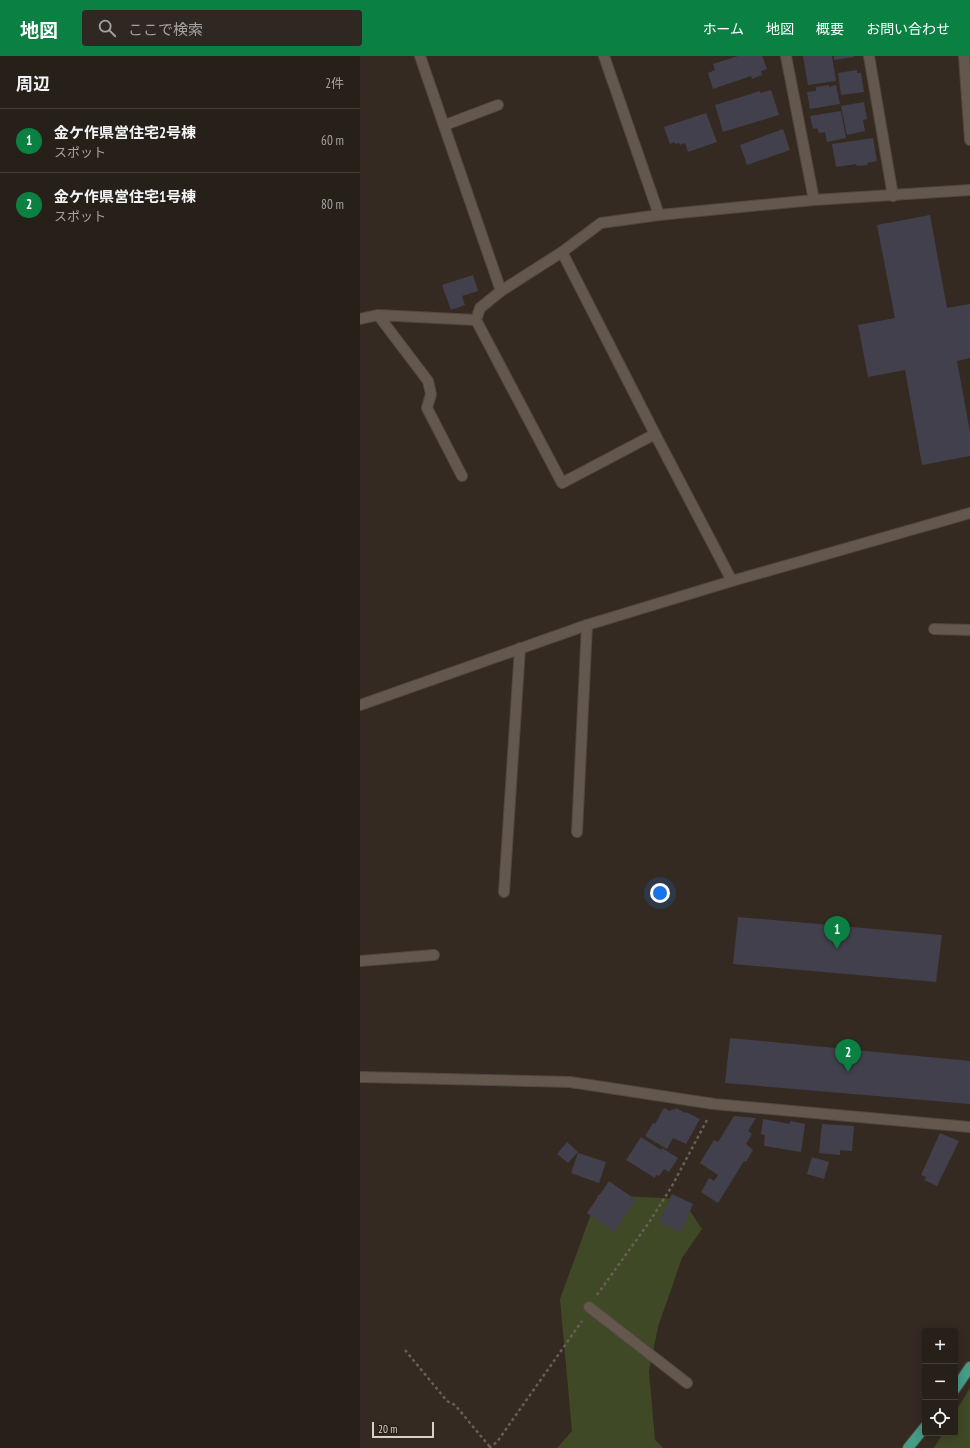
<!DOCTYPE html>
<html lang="ja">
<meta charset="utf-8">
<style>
body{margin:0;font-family:"PT Sans Narrow","Noto Sans JP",sans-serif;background:#2f2822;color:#f1f3f6}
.controls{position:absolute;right:12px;bottom:12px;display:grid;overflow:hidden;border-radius:4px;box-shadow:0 2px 10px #0003}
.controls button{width:36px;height:36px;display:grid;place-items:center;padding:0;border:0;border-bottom:1px solid #433e38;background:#272019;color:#f1f3f6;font:20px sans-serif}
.scale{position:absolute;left:12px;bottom:10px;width:62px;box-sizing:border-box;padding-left:4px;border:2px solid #d7d0ca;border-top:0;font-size:11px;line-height:14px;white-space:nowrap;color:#d7d0ca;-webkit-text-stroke:3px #2a2017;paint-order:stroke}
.you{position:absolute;left:300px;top:837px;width:14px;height:14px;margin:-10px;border:3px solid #fff;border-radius:50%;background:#1a73e8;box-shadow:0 0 0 6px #1a73e833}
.badge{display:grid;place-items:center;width:26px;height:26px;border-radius:50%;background:#0b8043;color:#fff;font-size:13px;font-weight:700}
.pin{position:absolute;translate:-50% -33px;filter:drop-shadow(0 1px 2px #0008)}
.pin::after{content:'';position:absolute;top:21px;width:14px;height:12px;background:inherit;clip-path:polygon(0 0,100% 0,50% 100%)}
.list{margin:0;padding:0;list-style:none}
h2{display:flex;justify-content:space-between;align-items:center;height:52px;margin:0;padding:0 16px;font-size:17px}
h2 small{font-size:13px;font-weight:400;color:#a4a3a2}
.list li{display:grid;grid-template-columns:26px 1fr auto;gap:12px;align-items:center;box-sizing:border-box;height:64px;padding:0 16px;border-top:1px solid #433e38}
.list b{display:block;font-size:15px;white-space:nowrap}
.list p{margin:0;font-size:13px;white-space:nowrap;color:#a4a3a2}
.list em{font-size:13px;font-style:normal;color:#a4a3a2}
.icon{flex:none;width:22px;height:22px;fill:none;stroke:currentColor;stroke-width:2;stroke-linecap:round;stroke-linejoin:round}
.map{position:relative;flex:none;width:610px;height:1392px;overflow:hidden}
header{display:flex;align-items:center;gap:24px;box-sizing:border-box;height:56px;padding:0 20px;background:#0b8043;color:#fff}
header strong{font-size:19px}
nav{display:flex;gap:22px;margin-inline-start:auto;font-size:14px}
.search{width:280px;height:36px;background:#2f2822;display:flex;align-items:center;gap:10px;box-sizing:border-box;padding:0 14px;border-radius:4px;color:#a4a3a2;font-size:15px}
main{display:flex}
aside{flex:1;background:#272019}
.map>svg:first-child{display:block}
.green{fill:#404925}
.building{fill:#42404d}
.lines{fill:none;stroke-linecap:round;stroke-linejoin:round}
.service-casing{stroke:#504740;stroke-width:12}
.minor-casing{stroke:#504740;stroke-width:12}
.primary-casing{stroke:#504740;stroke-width:12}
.path{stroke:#685f57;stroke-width:2.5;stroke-dasharray:3 3;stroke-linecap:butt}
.service{stroke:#64584e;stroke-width:10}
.minor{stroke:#64584e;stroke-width:10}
.primary{stroke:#459d85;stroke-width:10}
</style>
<header>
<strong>地図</strong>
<div class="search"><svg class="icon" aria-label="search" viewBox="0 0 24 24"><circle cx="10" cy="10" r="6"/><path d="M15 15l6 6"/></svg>ここで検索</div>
<nav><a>ホーム</a><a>地図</a><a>概要</a><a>お問い合わせ</a></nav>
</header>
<main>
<aside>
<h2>周辺<small>2件</small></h2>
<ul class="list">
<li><span class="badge">1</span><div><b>金ケ作県営住宅2号棟</b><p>スポット</p></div><em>60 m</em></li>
<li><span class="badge">2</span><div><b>金ケ作県営住宅1号棟</b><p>スポット</p></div><em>80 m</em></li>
</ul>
</aside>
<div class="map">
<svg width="610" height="1392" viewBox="0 0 610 1392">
<rect width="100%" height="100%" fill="#342a21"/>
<path class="green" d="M 238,1139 L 322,1143 L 342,1173 L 322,1202 L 298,1271 L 289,1315 L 295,1384 L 303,1392 L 197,1392 L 212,1375 L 200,1243 Z
M 610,1332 L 610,1392 L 574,1392 L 583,1377 L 595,1377 L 595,1357 Z"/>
<path class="building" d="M 378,0 L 402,0 L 407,13 L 401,15 L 402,19 L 392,23 L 391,20 L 353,33 L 348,17 L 355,14 L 353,8 Z
M 443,0 L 472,0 L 476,25 L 448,29 Z
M 474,0 L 494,0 L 494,1 L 474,4 Z
M 497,14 L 497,17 L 501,17 L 504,36 L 481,39 L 478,17 Z
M 469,29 L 469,31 L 476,29 L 480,48 L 450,53 L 447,36 L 456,35 L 456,31 Z
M 411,34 L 419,59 L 363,76 L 355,49 L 400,35 L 400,37 Z
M 504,46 L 507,63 L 503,64 L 505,75 L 487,79 L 481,50 Z
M 481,55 L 486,82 L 467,86 L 465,76 L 459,77 L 457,72 L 453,73 L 450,60 Z
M 346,57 L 357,86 L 328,96 L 325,87 L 320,89 L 319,87 L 315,88 L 315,86 L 310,88 L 304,71 Z
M 423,73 L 430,94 L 387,109 L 380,89 Z
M 513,82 L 517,105 L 507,107 L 508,109 L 497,110 L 496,108 L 476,111 L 472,88 Z
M 570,159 L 587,252 L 610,248 L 610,302 L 597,305 L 610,376 L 610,400 L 562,409 L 545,314 L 508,321 L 498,269 L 535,262 L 517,169 Z
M 113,219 L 118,235 L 102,240 L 105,249 L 91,254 L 82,229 Z
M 378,861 L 582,879 L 576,926 L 373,908 Z
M 370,982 L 610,1005 L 610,1048 L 365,1027 Z
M 304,1052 L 310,1055 L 312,1053 L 314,1054 L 316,1052 L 325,1057 L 326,1056 L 340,1063 L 326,1088 L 313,1082 L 307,1093 L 285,1080 L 293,1067 L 295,1068 Z
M 374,1060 L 396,1062 L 388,1075 L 392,1078 L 386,1088 L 393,1094 L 386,1106 L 384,1105 L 358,1147 L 341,1136 L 349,1122 L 354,1125 L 358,1119 L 340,1107 L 354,1084 L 358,1086 Z
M 403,1063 L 430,1068 L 430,1065 L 445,1068 L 441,1096 L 404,1090 L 405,1079 L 401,1078 Z
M 462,1068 L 494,1070 L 492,1095 L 480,1094 L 480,1099 L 459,1097 Z
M 580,1077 L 599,1085 L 577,1130 L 564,1124 L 566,1121 L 561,1119 Z
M 281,1081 L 301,1094 L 302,1092 L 318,1102 L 309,1116 L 304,1113 L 299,1120 L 296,1119 L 295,1122 L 266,1104 Z
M 207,1086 L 218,1096 L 208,1107 L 197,1098 Z
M 218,1097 L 246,1106 L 239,1127 L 211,1117 Z
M 452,1101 L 469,1106 L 464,1123 L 447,1118 Z
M 249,1125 L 276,1144 L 254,1176 L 227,1157 Z
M 312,1138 L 333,1148 L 321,1176 L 299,1166 Z"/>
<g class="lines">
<defs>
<path id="service" d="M 509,0 L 533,140
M 604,0 L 610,84
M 574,573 L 610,574
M 217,776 L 227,569
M 144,836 L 160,592
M 0,905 L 74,899
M 229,1251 L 327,1327"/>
<path id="minor" d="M 60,0 L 141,235
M 244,0 L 299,159
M 426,0 L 454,144
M 85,69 L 138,49
M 202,196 L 295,378 L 372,525
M 18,259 L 68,325 L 71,338 L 67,352 L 102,420
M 0,263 L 18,259 L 116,264 L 120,252 L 141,235 L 202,196 L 241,167 L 299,159 L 454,144 L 610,134
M 116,264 L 202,427 L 295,378
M 0,649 L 227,569 L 372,525 L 610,457
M 0,1021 L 210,1026 L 354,1048 L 610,1071"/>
<path id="primary" d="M 595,1333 L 610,1311
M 548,1392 L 565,1371"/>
</defs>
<use href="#service" class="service-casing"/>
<use href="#minor" class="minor-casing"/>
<use href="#primary" class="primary-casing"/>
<path class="path" d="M 237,1239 L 290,1165 L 312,1130 L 348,1062
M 45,1294 L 87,1345 L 95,1349 L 130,1391
M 129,1392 L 137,1386 L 222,1265"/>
<use href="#service" class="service"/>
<use href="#minor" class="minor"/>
<use href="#primary" class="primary"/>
</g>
</svg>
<div class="controls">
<button>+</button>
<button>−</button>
<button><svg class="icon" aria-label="locate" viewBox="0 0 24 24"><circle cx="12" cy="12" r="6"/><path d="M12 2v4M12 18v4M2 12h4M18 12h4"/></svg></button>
</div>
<div class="scale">20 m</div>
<div class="you"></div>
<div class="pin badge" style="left:477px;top:893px">1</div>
<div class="pin badge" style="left:488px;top:1016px">2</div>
</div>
</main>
